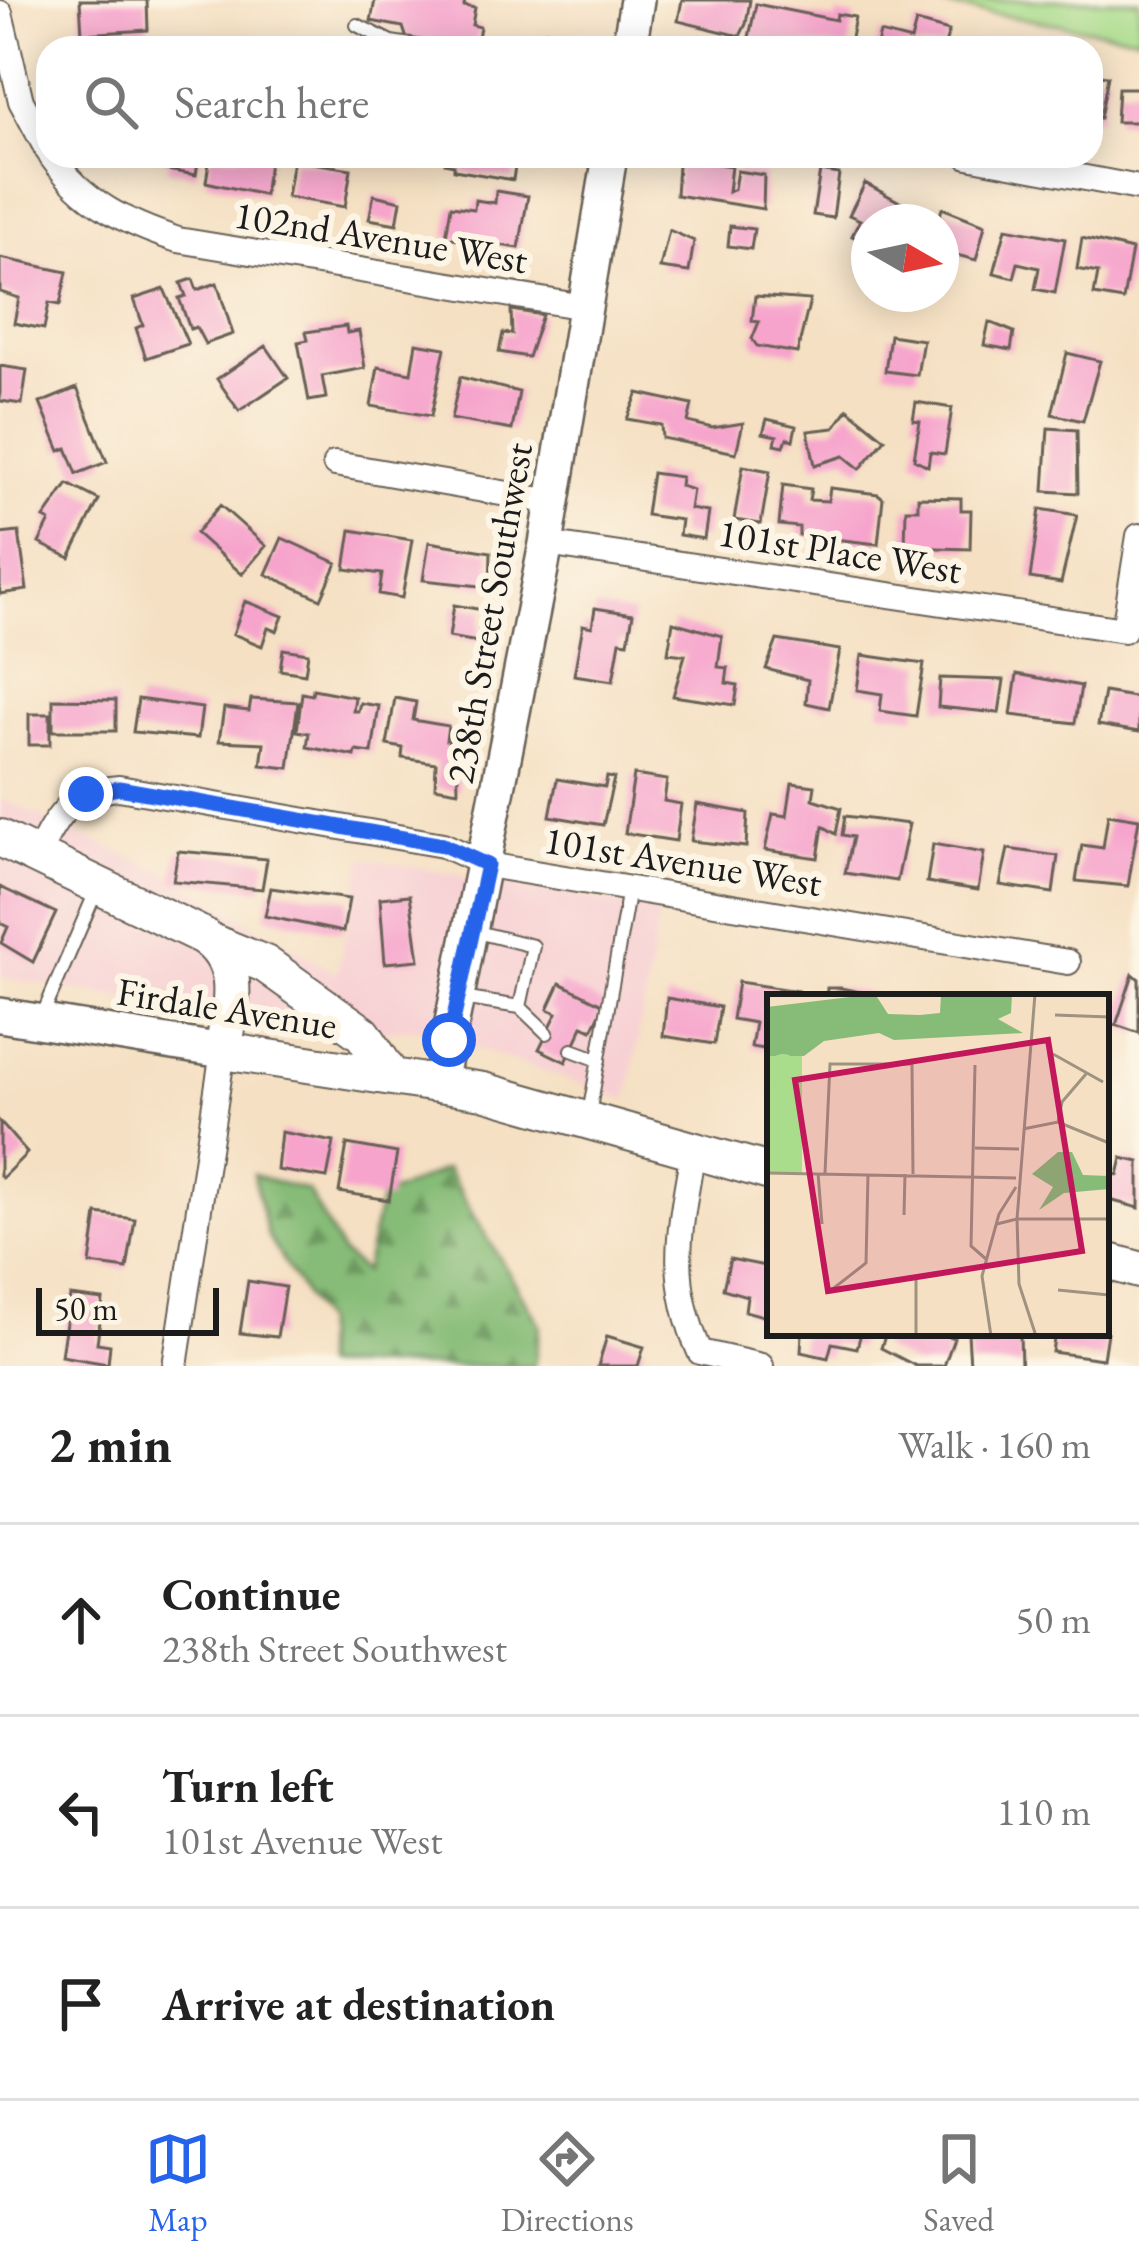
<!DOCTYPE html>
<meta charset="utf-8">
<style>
body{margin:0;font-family:"EB Garamond",serif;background:#f6f6f6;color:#222}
.compass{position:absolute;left:851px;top:204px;width:108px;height:108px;border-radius:50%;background:#fff;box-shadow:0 6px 30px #0003;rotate:99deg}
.scale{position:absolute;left:36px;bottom:30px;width:183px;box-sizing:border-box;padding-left:12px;border:6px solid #1c1c1c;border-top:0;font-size:33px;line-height:42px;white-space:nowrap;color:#1c1c1c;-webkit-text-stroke:9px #fcf5e5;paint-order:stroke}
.stop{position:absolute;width:36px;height:36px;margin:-27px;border:9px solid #2563eb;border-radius:50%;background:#fff}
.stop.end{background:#2563eb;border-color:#fff;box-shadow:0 3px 12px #0008}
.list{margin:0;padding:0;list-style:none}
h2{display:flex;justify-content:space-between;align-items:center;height:156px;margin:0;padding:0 48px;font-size:51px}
h2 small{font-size:39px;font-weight:400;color:#767676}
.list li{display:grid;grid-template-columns:78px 1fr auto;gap:36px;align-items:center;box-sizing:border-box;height:192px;padding:0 48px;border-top:3px solid #e0e0e0}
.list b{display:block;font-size:45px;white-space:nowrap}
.list p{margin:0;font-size:39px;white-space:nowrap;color:#767676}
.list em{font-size:39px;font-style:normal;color:#767676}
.icon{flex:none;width:66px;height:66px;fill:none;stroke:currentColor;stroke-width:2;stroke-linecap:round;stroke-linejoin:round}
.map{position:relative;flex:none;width:1139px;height:1366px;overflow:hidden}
.search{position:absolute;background:#fff;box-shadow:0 6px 30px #0003;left:36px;right:36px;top:36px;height:132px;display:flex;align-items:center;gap:30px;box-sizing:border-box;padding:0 42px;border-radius:36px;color:#767676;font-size:45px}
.sheet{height:732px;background:#fff}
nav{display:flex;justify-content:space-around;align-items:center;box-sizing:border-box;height:168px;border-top:3px solid #e0e0e0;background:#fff;font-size:33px;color:#767676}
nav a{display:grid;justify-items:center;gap:6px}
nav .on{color:#2563eb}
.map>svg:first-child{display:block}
.built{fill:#f7cfd3}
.green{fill:#a9dc8b;stroke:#627c54;stroke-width:3}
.forest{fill:url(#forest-firs);stroke:#516c4a;stroke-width:3}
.building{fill:#f6a4cc}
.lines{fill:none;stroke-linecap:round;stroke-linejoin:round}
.service-casing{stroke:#686156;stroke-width:16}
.minor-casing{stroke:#686156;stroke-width:28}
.tertiary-casing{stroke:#686156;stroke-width:38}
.secondary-casing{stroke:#686156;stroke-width:40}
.service{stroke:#fff;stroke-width:12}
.minor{stroke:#fff;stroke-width:24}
.tertiary{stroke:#fff;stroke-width:33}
.secondary{stroke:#fff;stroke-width:36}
.route{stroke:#2563eb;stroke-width:15}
.labels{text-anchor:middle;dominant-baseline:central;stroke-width:12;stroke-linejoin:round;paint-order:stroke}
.street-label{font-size:39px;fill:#1c1c1c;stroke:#fcf5e5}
.inset-road{fill:none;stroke:#9e9280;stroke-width:3}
.view{fill:#c2185b;fill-opacity:0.15;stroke:#c2185b;stroke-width:6}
.inset-edge{fill:none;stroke:#1c1c1c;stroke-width:6}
</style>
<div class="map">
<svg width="1139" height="1366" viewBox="0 0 1139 1366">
<defs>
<pattern id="forest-firs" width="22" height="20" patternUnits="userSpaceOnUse" patternTransform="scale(3)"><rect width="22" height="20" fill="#86bc77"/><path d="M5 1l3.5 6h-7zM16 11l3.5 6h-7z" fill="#6d9861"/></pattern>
</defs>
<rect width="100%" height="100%" fill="#fcf5e5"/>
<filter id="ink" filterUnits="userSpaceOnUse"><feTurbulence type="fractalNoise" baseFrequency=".00833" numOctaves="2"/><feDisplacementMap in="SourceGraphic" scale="24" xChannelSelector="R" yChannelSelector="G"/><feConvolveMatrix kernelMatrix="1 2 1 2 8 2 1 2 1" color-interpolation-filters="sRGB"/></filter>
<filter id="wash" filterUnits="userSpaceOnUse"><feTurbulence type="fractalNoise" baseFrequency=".004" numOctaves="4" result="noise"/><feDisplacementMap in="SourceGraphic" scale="48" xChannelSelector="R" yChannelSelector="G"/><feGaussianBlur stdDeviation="2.7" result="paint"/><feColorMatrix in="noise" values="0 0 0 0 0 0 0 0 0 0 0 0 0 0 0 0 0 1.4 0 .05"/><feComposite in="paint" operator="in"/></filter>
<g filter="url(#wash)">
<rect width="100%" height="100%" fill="#f5e0c3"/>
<path class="built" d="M 0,799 L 166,873 L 337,973 L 363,858 L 659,911 L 628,1100 L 415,1027 L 352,1036 L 0,977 Z"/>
<path class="green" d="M 906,0 L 1139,0 L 1139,37 Z"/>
<path class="forest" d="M 446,1169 L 540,1325 L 534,1366 L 321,1366 L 322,1323 L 268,1237 L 253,1175 L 308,1191 L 342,1253 L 364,1272 L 381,1197 Z"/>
<g id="blocks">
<path class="building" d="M 80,0 L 147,0 L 148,30 L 82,34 Z
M 375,0 L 465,0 L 464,6 L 475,8 L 472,25 L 480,27 L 476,48 L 408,42 L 403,27 L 371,21 Z
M 682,0 L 750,0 L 746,24 L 740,36 L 678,21 Z
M 756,4 L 836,20 L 837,14 L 855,17 L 849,48 L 748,42 Z
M 916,22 L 949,31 L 944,48 L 876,48 L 880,33 L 911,41 Z
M 1091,74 L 1108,76 L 1100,118 L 1091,117 Z
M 1118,88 L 1139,88 L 1139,122 L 1116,122 Z
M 154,156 L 199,156 L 196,175 L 167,170 L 169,161 Z
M 210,156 L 270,156 L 264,195 L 206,182 Z
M 446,156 L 510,156 L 516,159 L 513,180 L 454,170 L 454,165 L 445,163 Z
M 687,159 L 731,166 L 728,192 L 734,189 L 737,171 L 764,175 L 763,209 L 676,195 L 678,165 Z
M 293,160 L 351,169 L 345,207 L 287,197 Z
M 820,171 L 839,174 L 833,218 L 813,215 Z
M 865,183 L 916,211 L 911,222 L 869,222 L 869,243 L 852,236 L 860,220 L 849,215 Z
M 496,191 L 528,196 L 519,248 L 446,237 L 451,206 L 474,209 L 475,200 L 495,203 Z
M 374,195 L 401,201 L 397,224 L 369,219 Z
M 942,208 L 985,225 L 976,260 L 941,251 L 941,222 L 924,222 L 926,212 L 940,216 Z
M 730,226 L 754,229 L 751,249 L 728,246 Z
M 1006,228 L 1065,239 L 1055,293 L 1035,289 L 1039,268 L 1018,263 L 1014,278 L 994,273 Z
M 669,230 L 694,241 L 689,272 L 660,268 Z
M 1082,238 L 1132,250 L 1123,300 L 1094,295 L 1098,273 L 1077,269 Z
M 0,258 L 67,272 L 60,305 L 49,303 L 44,329 L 14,323 L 19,298 L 0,292 Z
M 193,279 L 197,290 L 217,283 L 233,334 L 205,344 L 196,327 L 190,329 L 179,298 L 186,296 L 181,283 Z
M 164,289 L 188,344 L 146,358 L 136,328 L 143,325 L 134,299 Z
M 755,296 L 810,300 L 797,353 L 757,346 L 752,339 L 759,322 L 752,321 Z
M 511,310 L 542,315 L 528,357 L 499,352 L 503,333 L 512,334 Z
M 989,322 L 1014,332 L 1011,350 L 984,345 Z
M 346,326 L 347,333 L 359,331 L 365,368 L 322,376 L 326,398 L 309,401 L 298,342 L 308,340 L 306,332 Z
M 890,335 L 923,340 L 917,375 L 885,371 Z
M 416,343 L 445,348 L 431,416 L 371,406 L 378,367 L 411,373 Z
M 266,346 L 288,378 L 239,411 L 217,379 Z
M 1067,353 L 1100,361 L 1083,421 L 1052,414 Z
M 0,366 L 27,370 L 22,404 L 0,401 Z
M 460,377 L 519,392 L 512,430 L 451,419 Z
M 77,388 L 107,462 L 77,474 L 67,448 L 60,451 L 40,403 Z
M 638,393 L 692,405 L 688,422 L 712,428 L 743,423 L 736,453 L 662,438 L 661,425 L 627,419 Z
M 916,402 L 952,408 L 945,454 L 930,452 L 928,466 L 914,459 L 920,421 L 913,420 Z
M 848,409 L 885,439 L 860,469 L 844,456 L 815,465 L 808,431 L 834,428 Z
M 767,419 L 796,426 L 793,440 L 787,438 L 784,446 L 775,444 L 777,436 L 763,433 Z
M 1048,428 L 1077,430 L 1078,493 L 1044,491 Z
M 743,466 L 770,471 L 761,524 L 734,520 Z
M 652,473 L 681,477 L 680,486 L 693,490 L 690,509 L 708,512 L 704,539 L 679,535 L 681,520 L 646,515 Z
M 68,484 L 99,500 L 70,558 L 39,543 L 50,521 L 44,518 Z
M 783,485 L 811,489 L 809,500 L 828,501 L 830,488 L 878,494 L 883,498 L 878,544 L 799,535 L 799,527 L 779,525 Z
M 918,497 L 961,498 L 961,510 L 971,510 L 970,549 L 905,547 L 906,509 L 918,509 Z
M 220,505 L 266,546 L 242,574 L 196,533 Z
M 1040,509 L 1077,515 L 1061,583 L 1030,578 Z
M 351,530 L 412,540 L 402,598 L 379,594 L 382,574 L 345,569 Z
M 19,532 L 27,590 L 0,594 L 0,534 Z
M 282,538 L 337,563 L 321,599 L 266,574 Z
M 429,542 L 491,552 L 490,587 L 423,580 Z
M 245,601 L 283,616 L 277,631 L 268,628 L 262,646 L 233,634 Z
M 454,605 L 483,610 L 478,642 L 449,637 Z
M 595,608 L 633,614 L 628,642 L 620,641 L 613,681 L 574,675 L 583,625 L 592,627 Z
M 673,622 L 722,636 L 718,667 L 728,668 L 726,683 L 738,685 L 735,705 L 673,696 L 685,655 L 668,653 Z
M 777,640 L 840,650 L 829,708 L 806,703 L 808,680 L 766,669 Z
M 283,649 L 308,653 L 305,674 L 280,670 Z
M 862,655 L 924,664 L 916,716 L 880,711 L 882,694 L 857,690 Z
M 1017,674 L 1081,686 L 1075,723 L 1011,715 Z
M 940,678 L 1004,680 L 999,713 L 938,707 Z
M 313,689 L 355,697 L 353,711 L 358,711 L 360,703 L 379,706 L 372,753 L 356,751 L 355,756 L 307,747 L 309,733 L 297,731 L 302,693 L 312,695 Z
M 1104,692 L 1139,698 L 1139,732 L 1098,725 Z
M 395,698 L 416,702 L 413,720 L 448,726 L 446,740 L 470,744 L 469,751 L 457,749 L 458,791 L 435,787 L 436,763 L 402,758 L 403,748 L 387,745 Z
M 53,699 L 116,700 L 116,731 L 53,731 Z
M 138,699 L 202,708 L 198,738 L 133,732 Z
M 251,699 L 298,702 L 289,768 L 261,765 L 264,743 L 219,741 L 224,708 L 249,711 Z
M 29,714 L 50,714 L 50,745 L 29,745 Z
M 634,775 L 667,780 L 664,801 L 681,804 L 676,841 L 625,833 Z
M 607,777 L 614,778 L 603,825 L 550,816 L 557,779 L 605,787 Z
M 792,783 L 815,786 L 813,799 L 841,808 L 836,834 L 823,826 L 818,858 L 765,850 L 773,814 L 787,816 Z
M 697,804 L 748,813 L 746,847 L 691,841 Z
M 1108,814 L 1139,819 L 1128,886 L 1076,881 L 1082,845 L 1103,848 Z
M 845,816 L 909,824 L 897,881 L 845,873 L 853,837 L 842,835 Z
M 933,844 L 984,853 L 978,890 L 927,882 Z
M 1008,849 L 1058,856 L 1053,893 L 1000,885 Z
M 178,851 L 267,859 L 262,889 L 173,881 Z
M 0,887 L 56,913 L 33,962 L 1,943 L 8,927 L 0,923 Z
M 271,888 L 349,899 L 343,932 L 265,916 Z
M 410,895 L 419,960 L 385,963 L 380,898 Z
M 1133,974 L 1139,979 L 1139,1033 L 1116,1025 Z
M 738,982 L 798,991 L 797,997 L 770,997 L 770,1050 L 751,1047 L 755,1023 L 732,1019 Z
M 560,983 L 604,1005 L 592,1030 L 583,1026 L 566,1062 L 539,1049 L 557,1013 L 548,1009 Z
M 827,988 L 841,988 L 884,997 L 826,997 Z
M 667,998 L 720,1007 L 714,1044 L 663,1036 Z
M 0,1122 L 27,1153 L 2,1178 L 0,1176 Z
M 281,1132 L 334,1142 L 327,1178 L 277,1170 Z
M 347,1144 L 397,1153 L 389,1200 L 339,1192 Z
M 1122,1158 L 1139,1162 L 1139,1208 L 1106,1199 L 1106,1172 L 1118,1175 Z
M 97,1214 L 135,1219 L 127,1269 L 90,1264 Z
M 730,1259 L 770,1267 L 770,1318 L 745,1311 L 747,1296 L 723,1289 Z
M 248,1281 L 285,1287 L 277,1337 L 240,1333 Z
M 70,1296 L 103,1300 L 97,1343 L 110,1345 L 108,1364 L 61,1356 Z
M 802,1333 L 861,1333 L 857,1348 L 832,1343 L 828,1358 L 801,1352 Z
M 886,1333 L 939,1333 L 954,1338 L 944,1366 L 916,1366 L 881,1348 Z
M 968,1333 L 1020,1333 L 1021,1366 L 970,1365 Z
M 1055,1333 L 1107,1333 L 1103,1359 L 1052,1352 Z
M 607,1336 L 644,1347 L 638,1366 L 598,1366 Z"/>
</g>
</g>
<g filter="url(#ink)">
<use href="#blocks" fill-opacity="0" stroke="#686156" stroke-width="3"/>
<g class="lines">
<defs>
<path id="service" d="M 357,25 L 391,42 L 430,48
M 512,48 L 548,37 L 629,42
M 461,998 L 520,1007 L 533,946 L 473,931
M 520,1007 L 547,1033
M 41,1019 L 97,889
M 572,1050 L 599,1060
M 589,1114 L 629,889"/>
<path id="minor" d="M 0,13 L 21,101 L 48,151
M 51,156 C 84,203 126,223 178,240 L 584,307
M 968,156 L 1139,188
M 335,464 L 553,502
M 546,544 L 1124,630 L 1139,536
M 38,855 C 56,814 72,792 119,788 L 443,845 L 487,865 L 1068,962
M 693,1151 C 680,1228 667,1278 700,1352
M 700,1352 L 761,1366
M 175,1366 L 223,1051"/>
<path id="tertiary" d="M 629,48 L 637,0
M 0,1015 L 223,1051
M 440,1083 L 546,544 L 610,156"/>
<path id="secondary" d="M 0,838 L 203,936 C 245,964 230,1008 223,1051 L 483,1091 L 770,1172
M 211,942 L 265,964 L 363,1034 L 390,1075
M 1106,1261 L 1139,1270"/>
</defs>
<use href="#service" class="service-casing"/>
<use href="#minor" class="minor-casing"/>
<use href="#tertiary" class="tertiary-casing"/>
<use href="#secondary" class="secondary-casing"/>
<use href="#service" class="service"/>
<use href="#minor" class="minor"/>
<use href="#tertiary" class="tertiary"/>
<use href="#secondary" class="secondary"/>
</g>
</g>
<g class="lines" filter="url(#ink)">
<path class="route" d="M 86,794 L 119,788 L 443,845 L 487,865 L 449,1040"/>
</g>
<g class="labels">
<g class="street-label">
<text transform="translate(381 237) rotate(9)">102nd Avenue West</text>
<text transform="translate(840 551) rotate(9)">101st Place West</text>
<text transform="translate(489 613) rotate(-80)">238th Street Southwest</text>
<text transform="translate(683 861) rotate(9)">101st Avenue West</text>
<text transform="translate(227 1008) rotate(9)">Firdale Avenue</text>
</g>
</g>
<g transform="translate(767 994)">
<rect width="342" height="342" fill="#f5e0c3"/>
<path d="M 0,50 L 35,50 L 35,179 L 0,179 Z" fill="#a9dc8b"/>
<path d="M 108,0 L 121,20 L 153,21 L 173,19 L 174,0 L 245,0 L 244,19 L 231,25 L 256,39 L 127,46 L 112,39 L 57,47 L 37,62 L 0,62 L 0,13 ZM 291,158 L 305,158 L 316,181 L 342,182 L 342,195 L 297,199 L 272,216 L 286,193 L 265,180 Z" fill="#86bc77"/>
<path d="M0 76a16 16 0 1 1 32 0a16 16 0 1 1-32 0Z" fill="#a9dc8b"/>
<path class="inset-road" d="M 288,21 L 342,23M 286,60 L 336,88M 208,71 L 204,252 L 219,265M 291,128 L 295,108 L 319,80M 256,135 L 291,128 L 342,149M 208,154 L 252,155M 0,179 L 249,184M 51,179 L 55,230M 58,179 L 63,70 L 145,70 L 146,180M 137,221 L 138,180M 230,230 L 250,225 L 268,0M 149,285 L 149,342M 291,296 L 342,301M 63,297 L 99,269 L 101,180M 224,342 L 215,282 L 232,220 L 249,193M 269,342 L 252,290 L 250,225 L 342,225"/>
<path class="view" d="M 281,46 L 315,257 L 61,297 L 28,86 Z"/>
<rect width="342" height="342" class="inset-edge"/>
</g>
</svg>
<svg class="compass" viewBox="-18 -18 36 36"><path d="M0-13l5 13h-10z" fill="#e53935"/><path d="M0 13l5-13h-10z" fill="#767676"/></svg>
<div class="scale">50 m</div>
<div class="stop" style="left:449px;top:1040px"></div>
<div class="stop end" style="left:86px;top:794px"></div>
<div class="search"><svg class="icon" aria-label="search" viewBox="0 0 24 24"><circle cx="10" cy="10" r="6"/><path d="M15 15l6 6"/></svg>Search here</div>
</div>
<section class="sheet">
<h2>2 min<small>Walk · 160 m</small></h2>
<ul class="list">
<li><svg class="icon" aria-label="ahead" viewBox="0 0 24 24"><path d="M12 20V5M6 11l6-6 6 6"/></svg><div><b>Continue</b><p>238th Street Southwest</p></div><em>50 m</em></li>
<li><svg class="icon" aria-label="left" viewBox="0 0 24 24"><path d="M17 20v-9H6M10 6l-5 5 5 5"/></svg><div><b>Turn left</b><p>101st Avenue West</p></div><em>110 m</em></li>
<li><svg class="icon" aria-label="arrive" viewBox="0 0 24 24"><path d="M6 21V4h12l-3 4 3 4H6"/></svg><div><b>Arrive at destination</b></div></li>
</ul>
</section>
<nav>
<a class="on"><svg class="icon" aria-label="map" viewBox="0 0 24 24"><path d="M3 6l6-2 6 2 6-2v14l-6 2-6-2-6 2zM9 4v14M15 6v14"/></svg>Map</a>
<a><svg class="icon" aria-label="directions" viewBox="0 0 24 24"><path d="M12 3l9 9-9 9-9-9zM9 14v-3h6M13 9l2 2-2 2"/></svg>Directions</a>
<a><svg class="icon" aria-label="saved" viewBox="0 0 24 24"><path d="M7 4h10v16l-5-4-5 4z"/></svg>Saved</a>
</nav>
